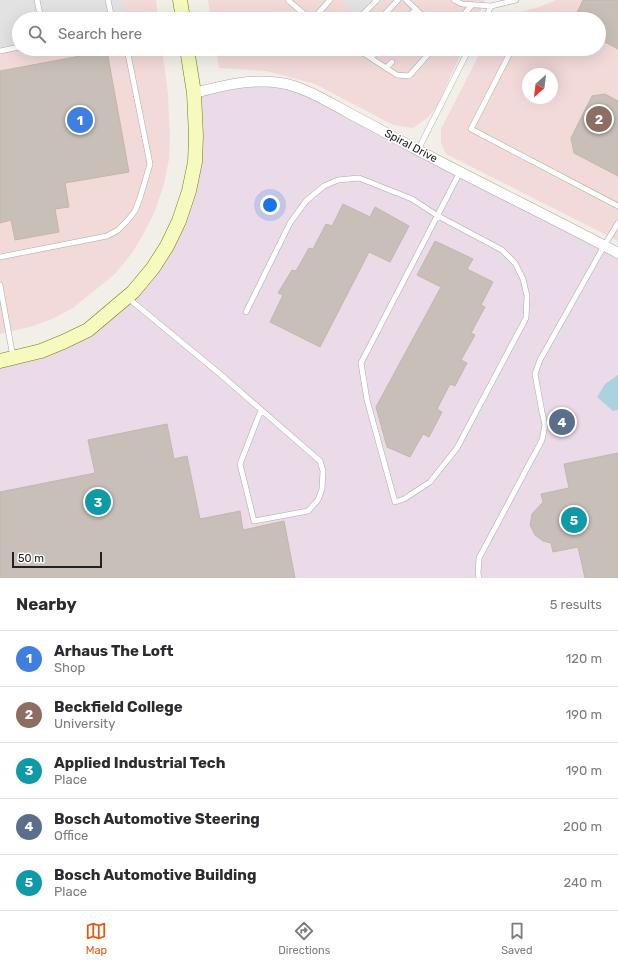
<!DOCTYPE html>
<style>
body{margin:0;font-family:Rubik,sans-serif;background:#f2f2f3;color:#2b2b33}
.compass{position:absolute;left:522px;top:68px;width:36px;height:36px;border-radius:50%;background:#fff;box-shadow:0 4px 16px #0002;rotate:208deg}
.scale{position:absolute;left:12px;bottom:10px;width:90px;box-sizing:border-box;padding-left:4px;border:2px solid #222;border-top:0;font-size:11px;line-height:14px;white-space:nowrap;color:#222;-webkit-text-stroke:3px #fff;paint-order:stroke}
.you{position:absolute;left:270px;top:205px;width:14px;height:14px;margin:-10px;border:3px solid #fff;border-radius:50%;background:#1a73e8;box-shadow:0 0 0 6px #1a73e833}
.badge{display:grid;place-items:center;width:26px;height:26px;border-radius:50%;background:#ea580c;color:#fff;font-size:13px;font-weight:700}
.pin{position:absolute;translate:-50% -50%;border:2px solid #fff;box-shadow:0 1px 4px #0006}
.list{margin:0;padding:0;list-style:none}
h2{display:flex;justify-content:space-between;align-items:center;height:52px;margin:0;padding:0 16px;font-size:17px}
h2 small{font-size:13px;font-weight:400;color:#7c7c81}
.list li{display:grid;grid-template-columns:26px 1fr auto;gap:12px;align-items:center;box-sizing:border-box;height:56px;padding:0 16px;border-top:1px solid #e1e1e2}
.list b{display:block;font-size:15px;white-space:nowrap}
.list p{margin:0;font-size:13px;white-space:nowrap;color:#7c7c81}
.list em{font-size:13px;font-style:normal;color:#7c7c81}
.icon{flex:none;width:22px;height:22px;fill:none;stroke:currentColor;stroke-width:2;stroke-linecap:round;stroke-linejoin:round}
.map{position:relative;flex:none;width:618px;height:578px;overflow:hidden}
.search{position:absolute;background:#fff;box-shadow:0 4px 16px #0002;left:12px;right:12px;top:12px;height:44px;display:flex;align-items:center;gap:10px;box-sizing:border-box;padding:0 14px;border-radius:22px;color:#7c7c81;font-size:15px}
.sheet{height:332px;background:#fff}
nav{display:flex;justify-content:space-around;align-items:center;box-sizing:border-box;height:56px;border-top:1px solid #e1e1e2;background:#fff;font-size:11px;color:#7c7c81}
nav a{display:grid;justify-items:center;gap:2px}
nav .on{color:#ea580c}
.map>svg:first-child{display:block}
.commercial{fill:#f2dad9;fill-rule:evenodd}
.industrial{fill:#ebdbe8}
.parking{fill:#e2e2e2}
.water{fill:#aad3df}
.building{fill:#c7bfb8;stroke:#c4b6ab}
.lines{fill:none;stroke-linecap:round;stroke-linejoin:round}
.lane-casing{stroke:#a9a9a9;stroke-width:6}
.street-casing{stroke:#a9a9a9;stroke-width:11}
.secondary-casing{stroke:#707d05;stroke-width:15}
.lane{stroke:#fff;stroke-width:5}
.street{stroke:#fff;stroke-width:10}
.secondary{stroke:#f7fabf;stroke-width:14}
.labels{text-anchor:middle;dominant-baseline:central;stroke-width:3;stroke-linejoin:round;paint-order:stroke}
.street-label{font-size:11px;fill:#222;stroke:#fff}
</style>
<div class="map">
<svg width="618" height="578" viewBox="0 0 618 578">
<rect width="100%" height="100%" fill="#f2efe9"/>
<path class="commercial" d="M 0,0 L 156,0 L 158,19 L 19,19 L 19,49 L 162,49 L 168,94 L 170,136 L 169,159 L 164,184 L 155,211 L 144,233 L 132,253 L 115,274 L 73,308 L 52,319 L 33,326 L 0,334 Z
M 208,0 L 485,0 L 477,19 L 211,19 Z
M 556,0 L 618,0 L 618,241 L 446,154 L 441,143 L 441,129 L 482,49 L 599,49 L 599,19 L 497,19 L 539,7 ZM 528,74 L 552,74 L 552,98 L 528,98 Z
M 216,49 L 463,49 L 436,108 L 426,119 L 413,128 L 393,125 L 315,84 L 266,71 L 219,68 Z"/>
<path class="industrial" d="M 281,83 L 618,253 L 618,578 L 0,578 L 0,361 L 63,342 L 153,268 L 189,191 L 194,93 Z"/>
<path class="parking" d="M 0,0 L 122,0 L 126,19 L 19,19 L 19,47 L 0,51 Z
M 341,0 L 382,0 L 363,19 L 362,19 Z"/>
<path class="water" d="M 618,375 L 618,410 L 613,411 L 597,397 L 605,384 Z"/>
<path class="building" d="M 583,0 L 618,0 L 618,49 L 599,39 L 599,19 L 574,19 Z
M 107,51 L 129,172 L 65,183 L 69,207 L 55,209 L 59,232 L 15,240 L 11,220 L 0,223 L 0,71 Z
M 605,94 L 618,101 L 618,176 L 574,153 L 571,138 L 592,96 Z
M 343,204 L 370,217 L 375,207 L 409,226 L 390,262 L 369,252 L 320,347 L 270,322 L 283,295 L 278,293 L 292,270 L 296,271 L 309,248 L 313,249 L 326,224 L 332,226 Z
M 435,241 L 473,259 L 467,269 L 493,282 L 481,305 L 485,307 L 471,333 L 475,335 L 461,360 L 467,363 L 455,386 L 450,384 L 437,409 L 442,412 L 429,437 L 423,434 L 410,457 L 387,447 L 376,407 L 441,287 L 417,275 Z
M 167,424 L 174,459 L 187,456 L 200,519 L 240,511 L 243,530 L 284,521 L 295,578 L 0,578 L 0,492 L 95,473 L 88,440 Z
M 618,453 L 618,578 L 585,578 L 578,547 L 553,552 L 551,543 L 543,541 L 535,535 L 530,525 L 532,514 L 543,502 L 541,494 L 569,488 L 564,464 Z"/>
<g class="lines">
<defs>
<path id="lane" d="M 37,0 L 41,19
M 108,0 L 112,19
M 288,0 L 310,19
M 406,0 L 426,19
M 454,0 L 462,4 L 491,6 L 516,0
M 313,19 L 330,0
M 358,19 L 377,0
M 380,19 L 398,0
M 407,19 L 416,9
M 460,19 L 472,5
M 485,19 L 491,6
M 357,49 L 397,75 L 409,76 L 433,49
M 512,49 L 471,129 L 618,206
M 0,51 L 19,47
M 371,58 L 378,50
M 386,68 L 392,62
M 418,150 L 469,49
M 0,257 L 107,236 L 118,230 L 127,221 L 135,211 L 140,198 L 150,164 L 127,49
M 0,285 L 13,357
M 128,298 L 220,374 L 320,461 L 323,471 L 322,489 L 318,500 L 308,511 L 254,521 L 240,464 L 261,410
M 246,312 L 290,223 L 306,201 L 324,186 L 338,180 L 359,178 L 412,199 L 438,216 L 502,250 L 515,263 L 523,279 L 527,296 L 526,318 L 457,448 L 430,482 L 404,499 L 395,502 L 367,400 L 361,363 L 460,172
M 479,578 L 478,573 L 479,558 L 542,440 L 545,425 L 542,412 L 535,374 L 540,360 L 604,246 L 618,223"/>
<path id="street" d="M 194,93 C 222,86 251,78 281,83 C 302,86 327,101 347,112 C 370,124 393,137 416,149 C 483,185 551,217 618,253"/>
<path id="secondary" d="M 180,0 L 183,19
M 0,361 L 41,351 L 63,342 L 88,330 L 133,292 L 153,268 L 167,246 L 179,221 L 189,191 L 195,162 L 196,136 L 194,93 L 187,49"/>
</defs>
<use href="#lane" class="lane-casing"/>
<use href="#street" class="street-casing"/>
<use href="#secondary" class="secondary-casing"/>
<use href="#lane" class="lane"/>
<use href="#street" class="street"/>
<use href="#secondary" class="secondary"/>
</g>
<g class="labels">
<g class="street-label">
<text transform="translate(411 146) rotate(28)">Spiral Drive</text>
</g>
</g>
</svg>
<svg class="compass" viewBox="-18 -18 36 36"><path d="M0-13l5 13h-10z" fill="#e53935"/><path d="M0 13l5-13h-10z" fill="#7c7c81"/></svg>
<div class="scale">50 m</div>
<div class="you"></div>
<div class="pin badge" style="left:80px;top:120px;background:#3f7fe0">1</div>
<div class="pin badge" style="left:599px;top:119px;background:#8d6e63">2</div>
<div class="pin badge" style="left:98px;top:502px;background:#0f9aa8">3</div>
<div class="pin badge" style="left:562px;top:422px;background:#5c6f8a">4</div>
<div class="pin badge" style="left:574px;top:520px;background:#0f9aa8">5</div>
<div class="search"><svg class="icon" aria-label="search" viewBox="0 0 24 24"><circle cx="10" cy="10" r="6"/><path d="M15 15l6 6"/></svg>Search here</div>
</div>
<section class="sheet">
<h2>Nearby<small>5 results</small></h2>
<ul class="list">
<li><span class="badge" style="background:#3f7fe0">1</span><div><b>Arhaus The Loft</b><p>Shop</p></div><em>120 m</em></li>
<li><span class="badge" style="background:#8d6e63">2</span><div><b>Beckfield College</b><p>University</p></div><em>190 m</em></li>
<li><span class="badge" style="background:#0f9aa8">3</span><div><b>Applied Industrial Tech</b><p>Place</p></div><em>190 m</em></li>
<li><span class="badge" style="background:#5c6f8a">4</span><div><b>Bosch Automotive Steering</b><p>Office</p></div><em>200 m</em></li>
<li><span class="badge" style="background:#0f9aa8">5</span><div><b>Bosch Automotive Building</b><p>Place</p></div><em>240 m</em></li>
</ul>
</section>
<nav>
<a class="on"><svg class="icon" aria-label="map" viewBox="0 0 24 24"><path d="M3 6l6-2 6 2 6-2v14l-6 2-6-2-6 2zM9 4v14M15 6v14"/></svg>Map</a>
<a><svg class="icon" aria-label="directions" viewBox="0 0 24 24"><path d="M12 3l9 9-9 9-9-9zM9 14v-3h6M13 9l2 2-2 2"/></svg>Directions</a>
<a><svg class="icon" aria-label="saved" viewBox="0 0 24 24"><path d="M7 4h10v16l-5-4-5 4z"/></svg>Saved</a>
</nav>
